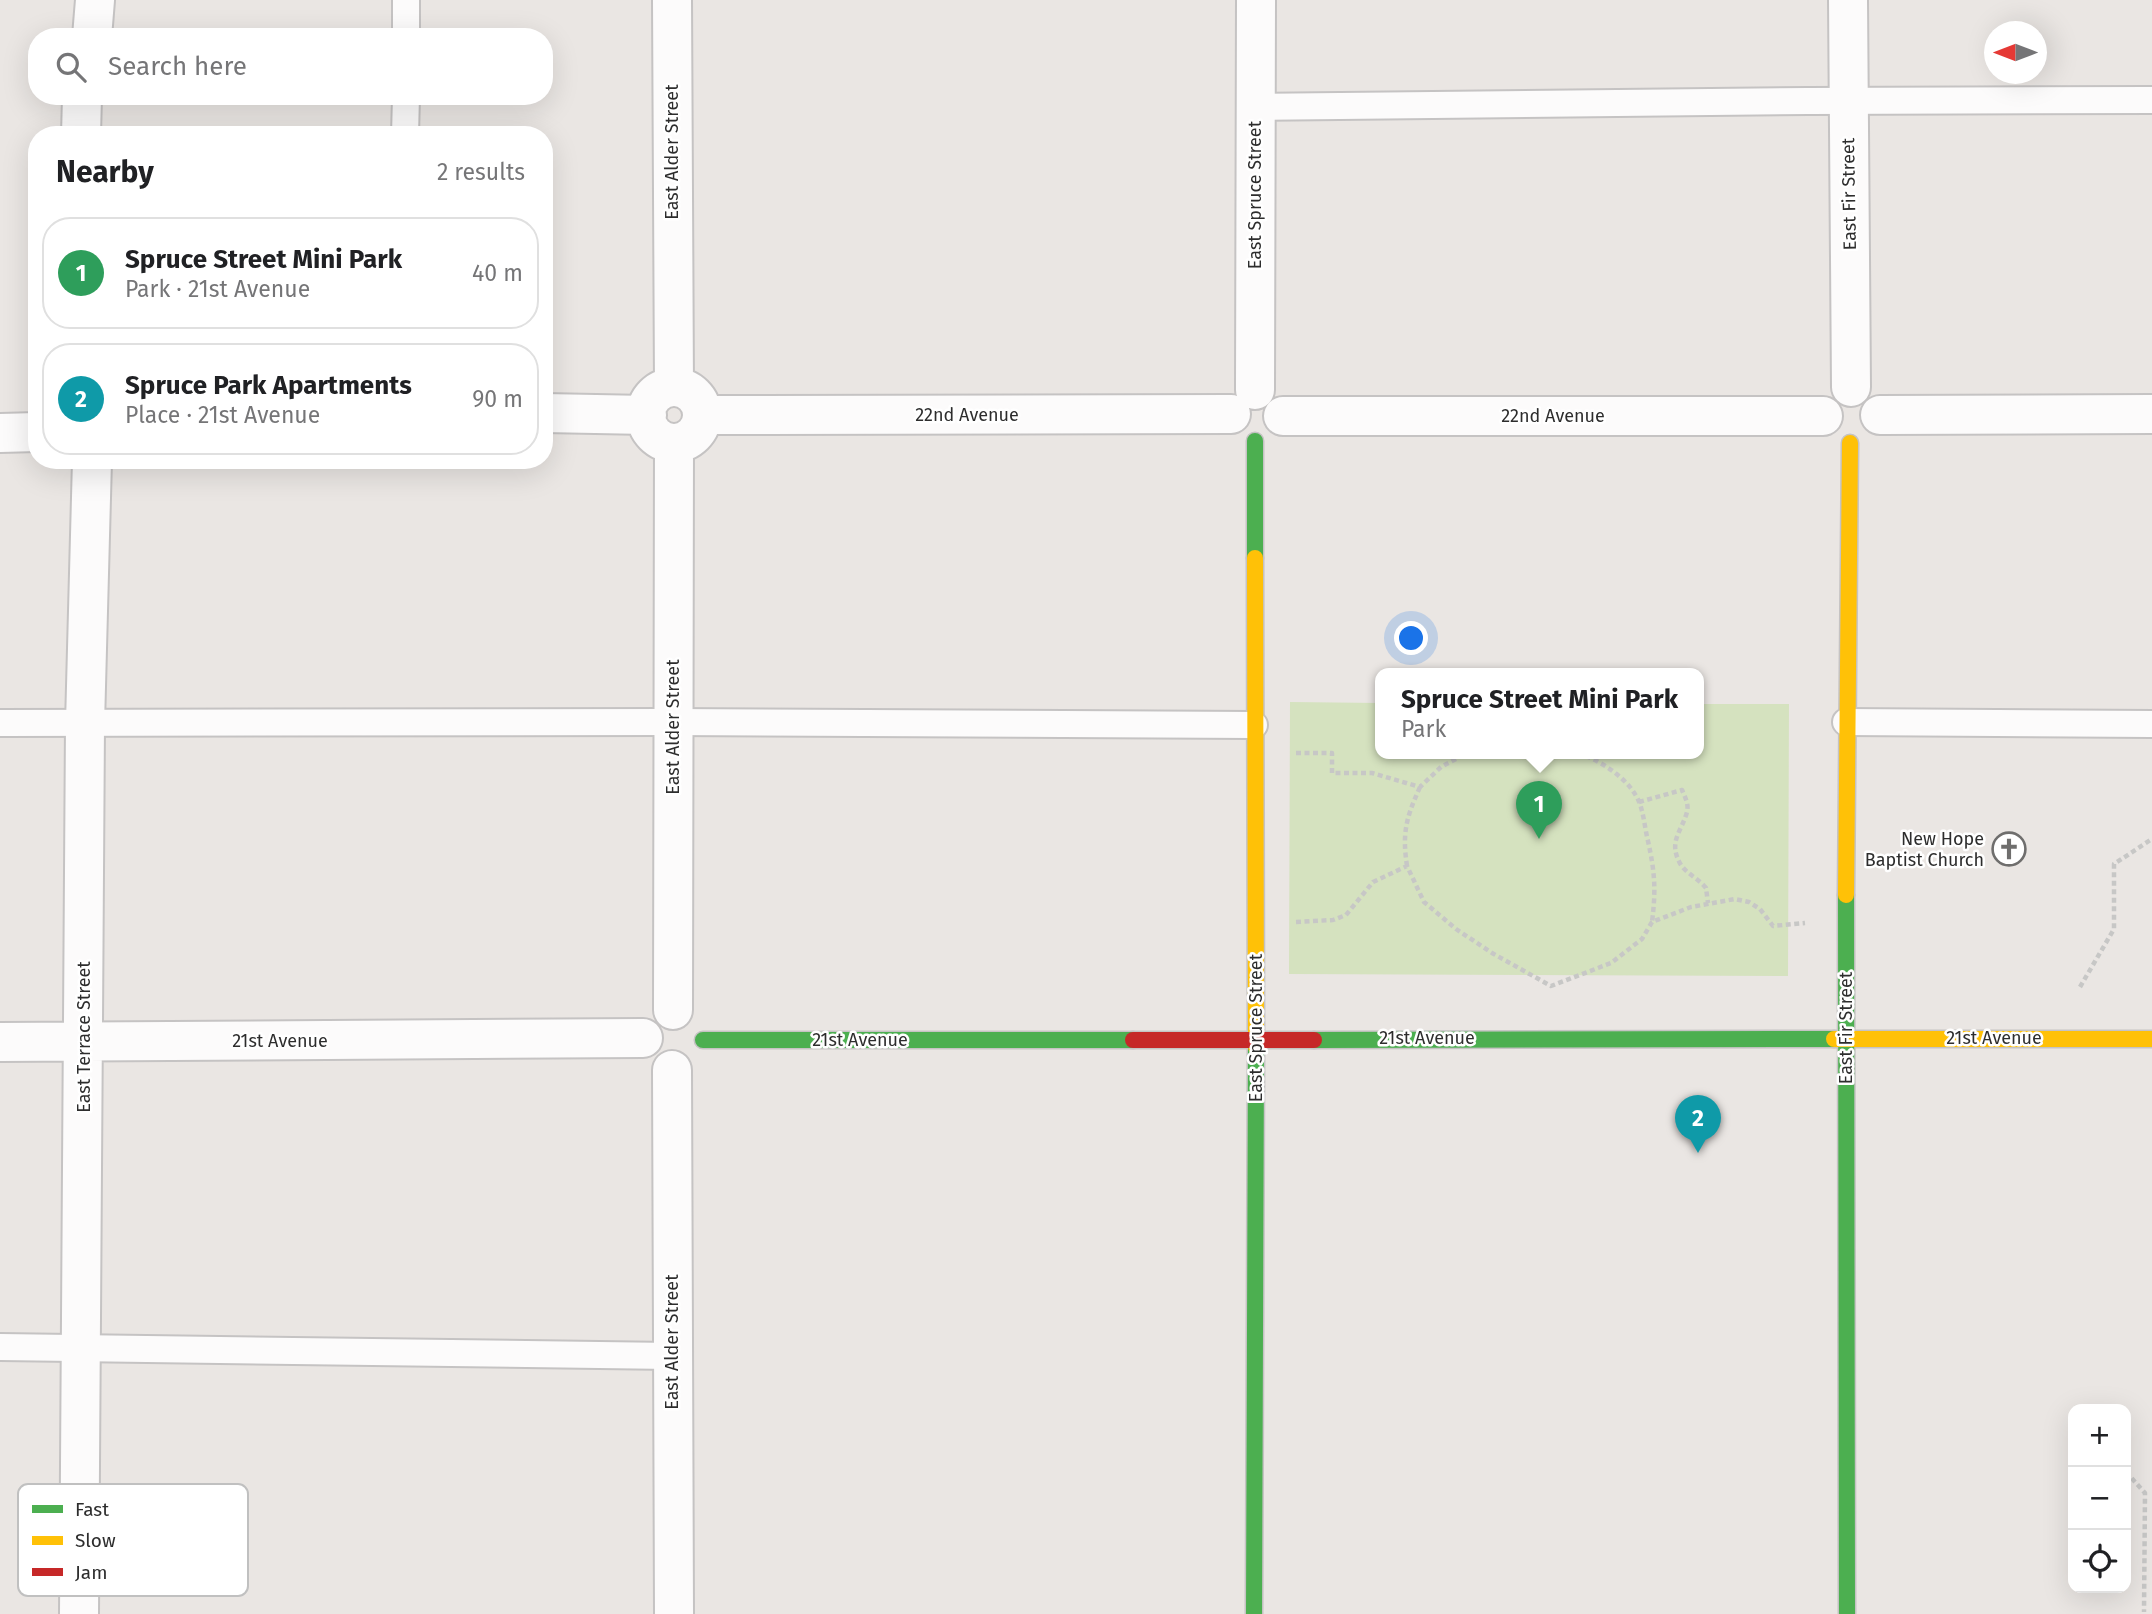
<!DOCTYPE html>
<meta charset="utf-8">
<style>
body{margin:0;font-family:"Fira Sans",sans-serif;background:#f2f2f2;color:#202124}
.controls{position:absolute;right:21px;bottom:21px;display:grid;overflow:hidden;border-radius:14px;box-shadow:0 7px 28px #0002}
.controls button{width:63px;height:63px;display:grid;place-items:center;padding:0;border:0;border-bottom:2px solid #e0e0e0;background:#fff;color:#202124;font:35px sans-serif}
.compass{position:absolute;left:1984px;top:21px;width:63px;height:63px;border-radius:50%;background:#fff;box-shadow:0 7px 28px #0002;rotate:270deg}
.you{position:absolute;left:1412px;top:639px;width:24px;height:24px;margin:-18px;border:5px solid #fff;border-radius:50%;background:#1a73e8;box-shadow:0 0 0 10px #1a73e833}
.badge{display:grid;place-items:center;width:46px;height:46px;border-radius:50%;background:#6f6e6d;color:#fff;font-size:23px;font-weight:700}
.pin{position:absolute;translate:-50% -58px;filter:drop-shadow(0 2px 4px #0008)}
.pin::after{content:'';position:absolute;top:37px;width:24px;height:21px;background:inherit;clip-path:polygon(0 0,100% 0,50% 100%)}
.popup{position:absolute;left:1375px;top:668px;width:329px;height:91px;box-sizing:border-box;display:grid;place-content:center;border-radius:14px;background:#fff;filter:drop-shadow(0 2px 5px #0005);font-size:23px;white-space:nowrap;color:#757577}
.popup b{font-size:26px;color:#202124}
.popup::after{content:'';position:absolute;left:50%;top:100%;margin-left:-14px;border:14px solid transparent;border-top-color:#fff}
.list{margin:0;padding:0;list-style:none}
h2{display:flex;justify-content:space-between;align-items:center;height:91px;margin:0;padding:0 28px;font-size:30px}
h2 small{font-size:23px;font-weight:400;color:#757577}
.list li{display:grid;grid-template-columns:46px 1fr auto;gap:21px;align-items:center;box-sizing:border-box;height:112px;margin:0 14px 14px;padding:0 14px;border:2px solid #e0e0e0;border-radius:28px}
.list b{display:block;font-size:26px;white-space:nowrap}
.list p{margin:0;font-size:23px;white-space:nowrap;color:#757577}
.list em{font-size:23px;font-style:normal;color:#757577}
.icon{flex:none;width:38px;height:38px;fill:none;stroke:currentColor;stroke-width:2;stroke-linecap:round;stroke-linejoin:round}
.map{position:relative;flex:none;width:2152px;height:1614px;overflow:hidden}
.search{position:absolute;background:#fff;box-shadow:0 7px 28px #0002;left:28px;top:28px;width:525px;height:77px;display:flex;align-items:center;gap:18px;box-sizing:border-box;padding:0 24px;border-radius:28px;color:#757577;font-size:26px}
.panel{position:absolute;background:#fff;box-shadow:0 7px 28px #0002;left:28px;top:126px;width:525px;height:343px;border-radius:28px}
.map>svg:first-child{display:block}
.green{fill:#d5e2bf}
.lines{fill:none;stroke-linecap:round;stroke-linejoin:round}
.lane-casing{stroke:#c5c3c3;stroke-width:30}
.street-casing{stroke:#c5c3c3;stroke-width:42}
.fast-casing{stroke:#c5c3c3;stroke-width:19}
.slow-casing{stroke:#c5c3c3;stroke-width:19}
.jam-casing{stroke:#c5c3c3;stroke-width:19}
.path{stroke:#c7c7c6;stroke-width:4.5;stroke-dasharray:5 3.5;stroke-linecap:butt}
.lane{stroke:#fcfbfb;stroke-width:26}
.street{stroke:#fcfbfb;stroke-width:38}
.fast{stroke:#4caf50;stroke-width:16}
.slow{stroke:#ffc107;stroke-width:16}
.jam{stroke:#c62828;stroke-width:16}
.labels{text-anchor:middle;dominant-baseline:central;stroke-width:5;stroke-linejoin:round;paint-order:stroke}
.street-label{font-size:18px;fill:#2d2d2d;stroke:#fff}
.poi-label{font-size:18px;fill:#2d2d2d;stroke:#fff;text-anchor:end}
.key{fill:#fff;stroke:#c0c0c0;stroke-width:2}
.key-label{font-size:19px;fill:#2d2d2d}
</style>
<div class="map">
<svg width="2152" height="1614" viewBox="0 0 2152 1614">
<rect width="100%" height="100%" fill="#eae6e3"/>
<path class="green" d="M 1290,702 L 1380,703 L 1380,753 L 1698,753 L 1698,704 L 1789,704 L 1788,976 L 1289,974 Z"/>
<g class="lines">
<defs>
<path id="lane" d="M 406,37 L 406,0
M 1255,107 L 1808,101 L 2152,100
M 405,135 L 406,96
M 1846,722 L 2152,724
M 0,723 L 672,722 L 1254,725
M 0,1347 L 672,1356"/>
<path id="street" d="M 672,0 L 674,387
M 1848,0 L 1851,387
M 92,37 L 95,0
M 81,135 L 82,96
M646 415a28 28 0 1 1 56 0a28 28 0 1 1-56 0Z
M 1255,390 L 1256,0
M 544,413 L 647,415
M 702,415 L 1231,414
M 1880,415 L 2152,414
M 1283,416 L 1823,416
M 0,433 L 37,432
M 673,1010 L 674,443
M 0,1042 L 643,1038
M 672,1070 L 674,1614
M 79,1614 L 85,724 L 92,460"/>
<path id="fast" d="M 1255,441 L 1255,558
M 1846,895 L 1847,1614
M 703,1040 L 1133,1040
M 1314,1040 L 1834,1039
M 1254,1614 L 1256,1047"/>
<path id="slow" d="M 1255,558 L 1256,1047
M 1846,895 L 1850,443
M 1834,1039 L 2152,1039"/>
<path id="jam" d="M 1133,1040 L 1314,1040"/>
</defs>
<use href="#lane" class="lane-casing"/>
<use href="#street" class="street-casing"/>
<use href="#fast" class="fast-casing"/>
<use href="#slow" class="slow-casing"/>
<use href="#jam" class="jam-casing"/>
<path class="path" d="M 1296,753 L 1332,753 L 1332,773 L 1372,773 L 1420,787 L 1441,767 L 1467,753
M 1578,753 C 1602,761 1631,780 1640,804 C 1644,816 1645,829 1648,841 C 1655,873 1656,890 1652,922
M 1639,802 L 1682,790 C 1685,797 1689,804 1687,812 C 1682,831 1667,842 1681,865 C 1687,874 1699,879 1706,888 L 1708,903
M 1407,866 C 1402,833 1406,818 1420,787
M 1296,922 L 1333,920 L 1346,915 L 1373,882 L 1407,866 L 1424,902 L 1456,929 L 1492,953 L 1551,986 L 1611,963 L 1642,939 L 1652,922 L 1691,907 L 1735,899 L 1749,902 L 1760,909 L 1773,926 L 1805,923
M 2080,987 L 2114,929 L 2114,864 L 2152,839
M 2126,1472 L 2145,1493 L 2144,1612"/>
<use href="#lane" class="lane"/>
<use href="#street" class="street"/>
<use href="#fast" class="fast"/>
<use href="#slow" class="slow"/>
<use href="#jam" class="jam"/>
</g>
<defs>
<symbol id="church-ring" viewBox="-11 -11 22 22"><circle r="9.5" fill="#fff" stroke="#6f6e6d" stroke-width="1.5"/><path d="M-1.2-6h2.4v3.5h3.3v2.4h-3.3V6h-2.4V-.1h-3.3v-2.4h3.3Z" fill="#6f6e6d"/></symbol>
</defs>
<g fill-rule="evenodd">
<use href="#church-ring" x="1990" y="830" width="38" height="38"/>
</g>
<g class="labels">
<g class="street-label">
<text transform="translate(672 152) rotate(-90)">East Alder Street</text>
<text transform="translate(1849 194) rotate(-91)">East Fir Street</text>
<text transform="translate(1255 195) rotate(-90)">East Spruce Street</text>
<text x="967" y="415">22nd Avenue</text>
<text x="1553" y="416">22nd Avenue</text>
<text transform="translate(673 727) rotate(-90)">East Alder Street</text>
<text transform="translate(1256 1028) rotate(-90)">East Spruce Street</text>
<text transform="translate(1846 1028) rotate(-90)">East Fir Street</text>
<text transform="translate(84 1037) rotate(-90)">East Terrace Street</text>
<text x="1427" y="1038">21st Avenue</text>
<text x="1994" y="1038">21st Avenue</text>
<text x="860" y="1040">21st Avenue</text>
<text x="280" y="1041">21st Avenue</text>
<text transform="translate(672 1342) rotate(-90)">East Alder Street</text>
</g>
<g class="poi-label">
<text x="1984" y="839">New Hope<tspan x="1984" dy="21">Baptist Church</tspan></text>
</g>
</g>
<rect x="18" y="1484" width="230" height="112" rx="10" class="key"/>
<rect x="32" y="1505" width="31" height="8" fill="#4caf50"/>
<rect x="32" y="1536" width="31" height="9" fill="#ffc107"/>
<rect x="32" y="1568" width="31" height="8" fill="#c62828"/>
<g class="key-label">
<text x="75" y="1516">Fast</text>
<text x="75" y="1547">Slow</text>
<text x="75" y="1579">Jam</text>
</g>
</svg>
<div class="controls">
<button>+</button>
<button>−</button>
<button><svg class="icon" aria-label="locate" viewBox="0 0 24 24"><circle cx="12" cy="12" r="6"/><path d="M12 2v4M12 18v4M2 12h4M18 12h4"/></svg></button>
</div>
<svg class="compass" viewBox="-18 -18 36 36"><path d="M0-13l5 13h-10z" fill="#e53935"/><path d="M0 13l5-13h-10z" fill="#757577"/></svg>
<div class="you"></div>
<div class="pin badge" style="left:1539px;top:839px;background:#2e9e5b">1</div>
<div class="popup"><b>Spruce Street Mini Park</b>Park</div>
<div class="pin badge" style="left:1698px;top:1153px;background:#0f9aa8">2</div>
<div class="search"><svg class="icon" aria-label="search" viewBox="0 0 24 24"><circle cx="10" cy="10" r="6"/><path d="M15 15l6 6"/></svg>Search here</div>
<section class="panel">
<h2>Nearby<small>2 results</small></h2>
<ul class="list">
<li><span class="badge" style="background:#2e9e5b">1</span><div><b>Spruce Street Mini Park</b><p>Park · 21st Avenue</p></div><em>40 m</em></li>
<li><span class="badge" style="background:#0f9aa8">2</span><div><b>Spruce Park Apartments</b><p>Place · 21st Avenue</p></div><em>90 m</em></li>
</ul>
</section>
</div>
